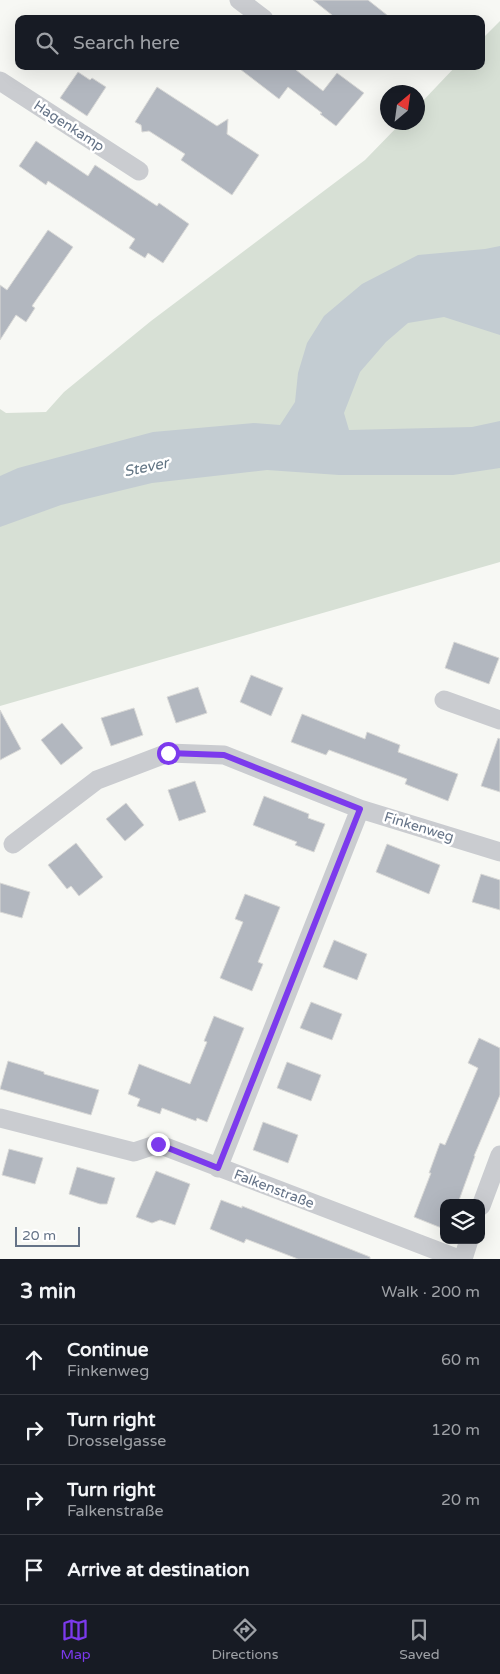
<!DOCTYPE html>
<meta charset="utf-8">
<style>
body{margin:0;font-family:"Varela Round",sans-serif;background:#242831;color:#f1f3f6}
.controls{position:absolute;right:15px;bottom:15px;display:grid;overflow:hidden;border-radius:10px;box-shadow:0 5px 20px #0002}
.controls button{width:45px;height:45px;display:grid;place-items:center;padding:0;border:0;border-bottom:1px solid #363941;background:#171b24;color:#f1f3f6;font:25px sans-serif}
.compass{position:absolute;left:380px;top:85px;width:45px;height:45px;border-radius:50%;background:#171b24;box-shadow:0 5px 20px #0002;rotate:29deg}
.scale{position:absolute;left:15px;bottom:12px;width:65px;box-sizing:border-box;padding-left:5px;border:2px solid #657387;border-top:0;font-size:14px;line-height:18px;white-space:nowrap;color:#657387;-webkit-text-stroke:4px #fff;paint-order:stroke}
.stop{position:absolute;width:15px;height:15px;margin:-11px;border:4px solid #7c3aed;border-radius:50%;background:#fff}
.stop.end{background:#7c3aed;border-color:#fff;box-shadow:0 1px 5px #0008}
.list{margin:0;padding:0;list-style:none}
h2{display:flex;justify-content:space-between;align-items:center;height:65px;margin:0;padding:0 20px;font-size:21px}
h2 small{font-size:16px;font-weight:400;color:#9ea1a6}
.list li{display:grid;grid-template-columns:32px 1fr auto;gap:15px;align-items:center;box-sizing:border-box;height:70px;padding:0 20px;border-top:1px solid #363941}
.list b{display:block;font-size:19px;white-space:nowrap}
.list p{margin:0;font-size:16px;white-space:nowrap;color:#9ea1a6}
.list em{font-size:16px;font-style:normal;color:#9ea1a6}
.icon{flex:none;width:28px;height:28px;fill:none;stroke:currentColor;stroke-width:2;stroke-linecap:round;stroke-linejoin:round}
.map{position:relative;flex:none;width:500px;height:1259px;overflow:hidden}
.search{position:absolute;background:#171b24;box-shadow:0 5px 20px #0002;left:15px;right:15px;top:15px;height:55px;display:flex;align-items:center;gap:12px;box-sizing:border-box;padding:0 18px;border-radius:10px;color:#9ea1a6;font-size:19px}
.sheet{height:345px;background:#171b24}
nav{display:flex;justify-content:space-around;align-items:center;box-sizing:border-box;height:70px;border-top:1px solid #363941;background:#171b24;font-size:14px;color:#9ea1a6}
nav a{display:grid;justify-items:center;gap:2px}
nav .on{color:#7c3aed}
.map>svg:first-child{display:block}
.green{fill:#d7e0d5}
.water{fill:#c3ccd2}
.building{fill:#b2b7bf;stroke:#d9d9d7}
.lines{fill:none;stroke-linecap:round;stroke-linejoin:round}
.street{stroke:#caccd0;stroke-width:19}
.route{stroke:#7c3aed;stroke-width:6}
.labels{text-anchor:middle;dominant-baseline:central;stroke-width:5;stroke-linejoin:round;paint-order:stroke}
.street-label{font-size:14px;fill:#657387;stroke:#fff}
.water-label{font-size:15px;font-style:italic;fill:#617483;stroke:#fff}
</style>
<div class="map">
<svg width="500" height="1259" viewBox="0 0 500 1259">
<rect width="100%" height="100%" fill="#f7f8f4"/>
<path class="green" d="M 500,21 L 500,562 L 0,706 L 0,409 L 6,413 L 46,412 L 64,392 L 151,321 L 365,160 L 401,123 L 418,122 L 418,106 L 456,66 L 481,66 L 481,40 Z"/>
<path class="water" d="M 500,246 L 500,335 L 444,317 L 408,323 L 386,342 L 360,372 L 344,413 L 349,430 L 472,427 L 500,421 L 500,468 L 453,475 L 339,475 L 267,470 L 152,483 L 61,505 L 0,527 L 0,476 L 18,468 L 153,432 L 254,423 L 280,425 L 295,402 L 298,373 L 307,343 L 324,316 L 362,284 L 418,255 L 485,249 Z"/>
<path class="building" d="M 313,0 L 368,0 L 392,19 L 337,19 Z
M 236,66 L 291,66 L 323,91 L 337,73 L 364,93 L 336,126 L 320,114 L 322,113 L 288,87 L 279,99 Z
M 78,72 L 90,80 L 92,78 L 106,87 L 87,116 L 60,98 Z
M 157,87 L 217,126 L 228,119 L 227,134 L 259,155 L 232,195 L 181,160 L 185,154 L 149,131 L 142,132 L 141,125 L 135,122 Z
M 36,141 L 88,176 L 95,165 L 157,206 L 159,203 L 189,224 L 163,263 L 148,253 L 145,258 L 129,248 L 135,239 L 48,181 L 46,185 L 19,166 Z
M 48,230 L 73,247 L 32,306 L 35,308 L 26,322 L 16,315 L 0,340 L 0,285 L 7,290 Z
M 454,642 L 499,658 L 489,684 L 445,668 Z
M 251,675 L 283,688 L 271,716 L 240,702 Z
M 198,687 L 207,713 L 176,723 L 167,697 Z
M 134,708 L 143,735 L 111,746 L 101,718 Z
M 0,710 L 21,749 L 0,760 Z
M 302,714 L 365,739 L 367,732 L 400,745 L 398,752 L 458,774 L 448,801 L 405,784 L 407,779 L 329,750 L 326,755 L 291,742 Z
M 62,723 L 83,748 L 61,765 L 41,740 Z
M 498,738 L 500,739 L 500,792 L 481,786 Z
M 195,781 L 206,812 L 179,821 L 168,790 Z
M 264,796 L 309,814 L 308,818 L 325,824 L 314,852 L 295,845 L 297,842 L 253,825 Z
M 126,803 L 144,825 L 125,841 L 106,819 Z
M 76,843 L 103,877 L 79,896 L 71,886 L 67,889 L 48,865 Z
M 387,844 L 440,865 L 429,894 L 376,872 Z
M 481,874 L 500,880 L 500,910 L 472,902 Z
M 0,883 L 30,892 L 22,918 L 0,912 Z
M 245,894 L 280,907 L 258,962 L 263,964 L 252,991 L 220,978 L 243,922 L 235,919 Z
M 334,940 L 367,954 L 357,980 L 323,967 Z
M 311,1002 L 342,1014 L 332,1040 L 300,1028 Z
M 214,1016 L 244,1028 L 207,1122 L 197,1118 L 196,1121 L 162,1108 L 160,1114 L 137,1106 L 140,1099 L 128,1094 L 139,1064 L 190,1084 L 207,1042 L 204,1041 Z
M 479,1038 L 500,1048 L 500,1095 L 474,1156 L 475,1156 L 458,1203 L 444,1203 L 444,1229 L 414,1217 L 431,1173 L 429,1173 L 440,1143 L 445,1145 L 478,1068 L 468,1063 Z
M 8,1061 L 44,1072 L 44,1074 L 99,1090 L 91,1115 L 0,1089 Z
M 287,1062 L 321,1075 L 311,1101 L 277,1088 Z
M 263,1122 L 298,1135 L 288,1163 L 253,1150 Z
M 9,1149 L 43,1158 L 35,1184 L 2,1175 Z
M 77,1167 L 115,1178 L 107,1204 L 100,1204 L 69,1194 Z
M 156,1171 L 190,1184 L 175,1225 L 160,1220 L 152,1223 L 136,1217 Z
M 221,1200 L 242,1208 L 242,1206 L 370,1257 L 370,1259 L 298,1259 L 246,1239 L 244,1243 L 210,1229 Z"/>
<g class="lines">
<path class="street" d="M 239,0 L 264,19
M 0,81 L 139,171
M 444,700 L 500,720
M 13,844 L 97,780 L 168,753 L 224,755 L 360,809 L 500,852
M 0,1118 L 134,1152 L 158,1144 L 459,1259
M 218,1168 L 360,809
M 481,1206 L 500,1155
M 463,1259 L 469,1240"/>
</g>
<g class="lines">
<path class="route" d="M 158,1144 L 218,1168 L 360,809 L 224,755 L 168,753"/>
</g>
<g class="labels">
<g class="street-label">
<text transform="translate(69 126) rotate(33)">Hagenkamp</text>
<text transform="translate(419 827) rotate(17)">Finkenweg</text>
<text transform="translate(274 1189) rotate(21)">Falkenstraße</text>
</g>
<g class="water-label">
<text transform="translate(146 467) rotate(-12)">Stever</text>
</g>
</g>
</svg>
<div class="controls">
<button><svg class="icon" aria-label="layers" viewBox="0 0 24 24"><path d="M12 4l9 5-9 5-9-5zM3 14l9 5 9-5"/></svg></button>
</div>
<svg class="compass" viewBox="-18 -18 36 36"><path d="M0-13l5 13h-10z" fill="#e53935"/><path d="M0 13l5-13h-10z" fill="#9ea1a6"/></svg>
<div class="scale">20 m</div>
<div class="stop" style="left:168px;top:753px"></div>
<div class="stop end" style="left:158px;top:1144px"></div>
<div class="search"><svg class="icon" aria-label="search" viewBox="0 0 24 24"><circle cx="10" cy="10" r="6"/><path d="M15 15l6 6"/></svg>Search here</div>
</div>
<section class="sheet">
<h2>3 min<small>Walk · 200 m</small></h2>
<ul class="list">
<li><svg class="icon" aria-label="ahead" viewBox="0 0 24 24"><path d="M12 20V5M6 11l6-6 6 6"/></svg><div><b>Continue</b><p>Finkenweg</p></div><em>60 m</em></li>
<li><svg class="icon" aria-label="right" viewBox="0 0 24 24"><path d="M7 20v-9h11M14 6l5 5-5 5"/></svg><div><b>Turn right</b><p>Drosselgasse</p></div><em>120 m</em></li>
<li><svg class="icon" aria-label="right" viewBox="0 0 24 24"><path d="M7 20v-9h11M14 6l5 5-5 5"/></svg><div><b>Turn right</b><p>Falkenstraße</p></div><em>20 m</em></li>
<li><svg class="icon" aria-label="arrive" viewBox="0 0 24 24"><path d="M6 21V4h12l-3 4 3 4H6"/></svg><div><b>Arrive at destination</b></div></li>
</ul>
</section>
<nav>
<a class="on"><svg class="icon" aria-label="map" viewBox="0 0 24 24"><path d="M3 6l6-2 6 2 6-2v14l-6 2-6-2-6 2zM9 4v14M15 6v14"/></svg>Map</a>
<a><svg class="icon" aria-label="directions" viewBox="0 0 24 24"><path d="M12 3l9 9-9 9-9-9zM9 14v-3h6M13 9l2 2-2 2"/></svg>Directions</a>
<a><svg class="icon" aria-label="saved" viewBox="0 0 24 24"><path d="M7 4h10v16l-5-4-5 4z"/></svg>Saved</a>
</nav>
